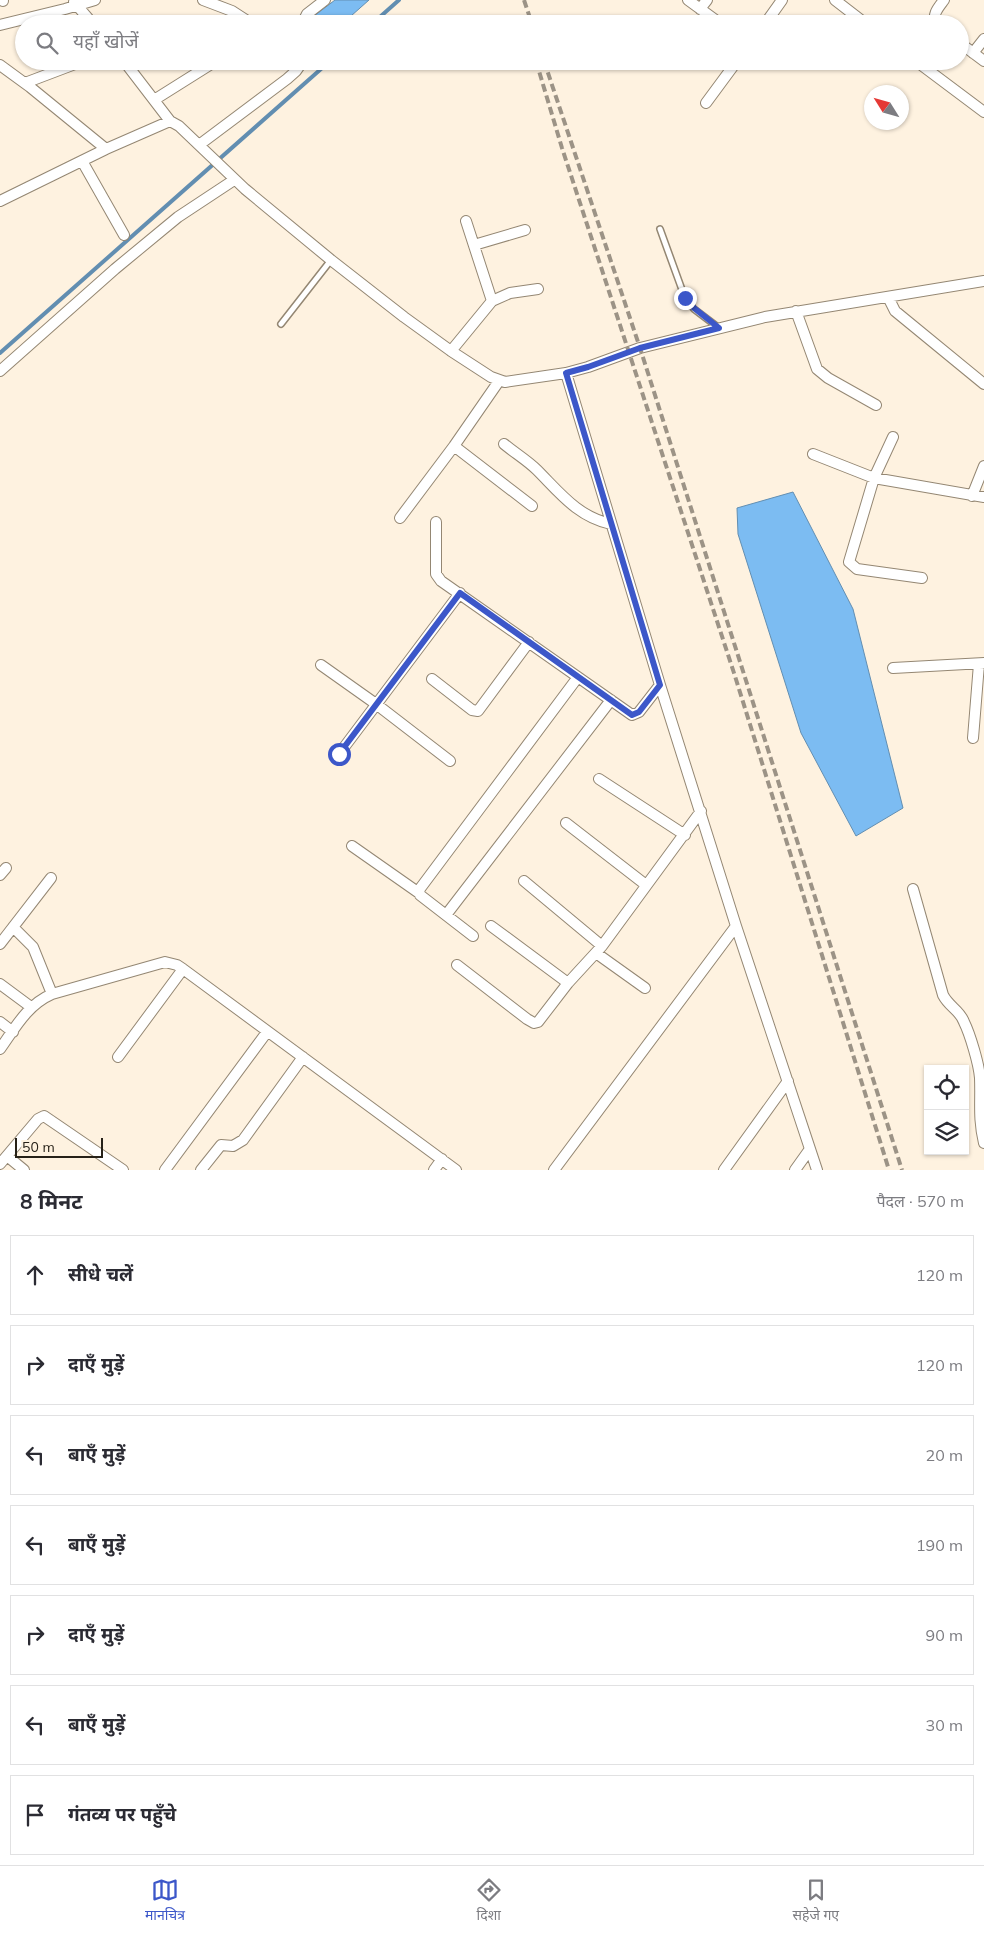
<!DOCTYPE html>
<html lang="hi">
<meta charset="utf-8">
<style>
body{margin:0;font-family:Mulish,"Noto Sans Devanagari",sans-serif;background:#f2f2f3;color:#2b2b33}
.controls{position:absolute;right:15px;bottom:15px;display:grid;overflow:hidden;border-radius:0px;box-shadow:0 1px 4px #0004}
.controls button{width:45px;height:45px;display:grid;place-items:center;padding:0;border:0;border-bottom:1px solid #e1e1e2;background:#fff;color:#2b2b33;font:25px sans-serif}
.compass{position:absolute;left:864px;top:85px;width:45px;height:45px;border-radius:50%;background:#fff;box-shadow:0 1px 4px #0004;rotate:307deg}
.scale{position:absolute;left:15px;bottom:12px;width:88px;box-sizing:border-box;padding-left:5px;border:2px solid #262118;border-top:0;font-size:14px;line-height:18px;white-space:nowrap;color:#262118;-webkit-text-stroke:4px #fef2e0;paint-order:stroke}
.stop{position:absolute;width:15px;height:15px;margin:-11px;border:4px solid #3c57c9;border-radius:50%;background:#fff}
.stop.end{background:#3c57c9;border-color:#fff;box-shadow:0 1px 5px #0008}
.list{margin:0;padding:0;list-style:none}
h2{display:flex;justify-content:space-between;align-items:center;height:65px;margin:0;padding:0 20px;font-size:21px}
h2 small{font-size:16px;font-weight:400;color:#7c7c81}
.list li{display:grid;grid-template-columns:32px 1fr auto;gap:15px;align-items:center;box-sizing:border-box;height:80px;margin:0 10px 10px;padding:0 10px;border:1px solid #e1e1e2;border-radius:0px}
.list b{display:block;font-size:19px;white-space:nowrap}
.list em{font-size:16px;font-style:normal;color:#7c7c81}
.icon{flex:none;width:28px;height:28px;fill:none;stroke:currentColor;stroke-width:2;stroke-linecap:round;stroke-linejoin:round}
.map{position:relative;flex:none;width:984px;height:1170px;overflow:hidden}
.search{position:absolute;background:#fff;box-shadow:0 1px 4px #0004;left:15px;right:15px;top:15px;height:55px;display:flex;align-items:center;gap:12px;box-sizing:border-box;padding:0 18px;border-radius:28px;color:#7c7c81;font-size:19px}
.sheet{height:695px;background:#fff}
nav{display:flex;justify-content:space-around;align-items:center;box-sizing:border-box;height:70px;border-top:1px solid #e1e1e2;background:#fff;font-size:14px;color:#7c7c81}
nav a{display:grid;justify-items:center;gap:2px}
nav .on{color:#3c57c9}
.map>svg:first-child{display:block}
.water{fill:#7cbcf2;stroke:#628eb1}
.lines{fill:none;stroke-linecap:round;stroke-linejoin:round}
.stream{stroke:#628eb1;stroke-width:4}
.service-casing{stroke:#948773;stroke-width:8}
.minor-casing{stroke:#948773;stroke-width:12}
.service{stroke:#fff;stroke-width:5}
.minor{stroke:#fff;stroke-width:10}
.rail{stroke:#9c9386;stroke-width:4;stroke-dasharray:8 4;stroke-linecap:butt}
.route{stroke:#3c57c9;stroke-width:6}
</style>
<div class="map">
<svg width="984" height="1170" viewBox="0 0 984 1170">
<rect width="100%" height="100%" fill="#fef2e0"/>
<path class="water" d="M 335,0 L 369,0 L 342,24 L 313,24 L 314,16 Z
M 793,492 L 853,609 L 903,808 L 856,836 L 801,733 L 738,534 L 737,508 Z"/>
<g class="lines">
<path class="stream" d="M 372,24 L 399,0
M 0,353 L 330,61"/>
<defs>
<path id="service" d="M 660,229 L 685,298 L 694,309 L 719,328
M 281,324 L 331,260"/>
<path id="minor" d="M 2,0 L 3,1
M 203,0 L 232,11 L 252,24
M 688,0 L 721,24
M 835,0 L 866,24
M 74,2 L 93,24
M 700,9 L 707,0
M 302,24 L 307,14 L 325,0
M 765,24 L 782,0
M 936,24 C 932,14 938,8 944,0
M 0,25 L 65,9 L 95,0
M 960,43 L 984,61
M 973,53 L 984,39
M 124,61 L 170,121 L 179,126 L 245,189 L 331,260 L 404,317 L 451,351 L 491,377 L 505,382 L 566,373 L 588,367 L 640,348 L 765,317 L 984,281
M 916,61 L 984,112
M 0,65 L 30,87 L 106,149
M 25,83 L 83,61
M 154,100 L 216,61
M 706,103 L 737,61
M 199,145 L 287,79 L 296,71 L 303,61
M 82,161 L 124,235
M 0,201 L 106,149 L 170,121
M 466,221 L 492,301
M 474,245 L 525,230
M 888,297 L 895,311 L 984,384
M 796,311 L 817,369 L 828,378 L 876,405
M 451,351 L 492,301 L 510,293 L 538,289
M 0,371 L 115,269 L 178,217 L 234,180
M 566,373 L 660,685 L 736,926 L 817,1170
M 893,437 L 874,478 L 849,562 L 857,569 L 922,578
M 504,444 C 515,453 528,461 537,470 C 560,493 578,517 611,524
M 454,446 L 532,506
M 813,454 L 874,478 L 984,497
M 972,496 L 984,466
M 400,518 L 454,446 L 499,381
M 436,522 L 436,574 L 441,581 L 632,715 L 639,712 L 660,685
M 321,665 L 376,704 L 450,761
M 893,668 L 984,663
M 432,679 L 472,710 L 478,711 L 529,642
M 973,738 L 979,664
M 339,754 L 460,593
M 599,779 L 685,835
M 566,823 L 646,885
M 352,846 L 419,893
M 0,875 L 6,868
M 524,881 L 602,946
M 913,889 L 943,995 C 949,1007 960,1010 964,1022 C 970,1034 979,1064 980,1078 C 981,1102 978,1118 984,1143
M 446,915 L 611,700
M 491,926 L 568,983
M 13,927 L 33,947 L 52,994
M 473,936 L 420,895 L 419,890 L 578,677
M 0,944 L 51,878
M 596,953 L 645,988
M 457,965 L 527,1019 L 534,1023 L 538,1022 L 568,983 L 602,946 L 701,811
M 0,984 L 31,1007
M 0,1022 L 13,1032
M 0,1049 C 15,1028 27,1005 52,994 L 165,962 L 177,965 L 183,969 L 456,1170
M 118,1057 L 183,969
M 7,1156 L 24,1170
M 0,1164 L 38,1119 L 44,1116 L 123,1170
M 165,1170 L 267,1032
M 201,1170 L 221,1145 L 233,1146 L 243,1140 L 303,1057
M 434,1170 L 442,1159
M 554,1170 L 736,926
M 724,1170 L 788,1081
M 795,1170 L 810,1149"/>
</defs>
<use href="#service" class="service-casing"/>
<use href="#minor" class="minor-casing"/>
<use href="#service" class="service"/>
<use href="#minor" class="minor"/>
<path class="rail" d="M 524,0 L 532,24
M 536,61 L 562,148 L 734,673 L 889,1170
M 544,61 L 640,348 L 902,1170"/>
</g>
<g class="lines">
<path class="route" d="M 339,754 L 460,593 L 632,715 L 639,712 L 660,685 L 566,373 L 588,367 L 640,348 L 719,328 L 694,308 L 685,298"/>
</g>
</svg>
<div class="controls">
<button><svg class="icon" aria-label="locate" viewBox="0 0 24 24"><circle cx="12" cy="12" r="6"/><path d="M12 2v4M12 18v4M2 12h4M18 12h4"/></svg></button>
<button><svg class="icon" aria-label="layers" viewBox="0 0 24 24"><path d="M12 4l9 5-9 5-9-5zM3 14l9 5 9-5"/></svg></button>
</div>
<svg class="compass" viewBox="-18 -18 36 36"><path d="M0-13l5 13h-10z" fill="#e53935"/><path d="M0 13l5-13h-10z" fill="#7c7c81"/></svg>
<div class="scale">50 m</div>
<div class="stop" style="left:339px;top:754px"></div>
<div class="stop end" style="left:685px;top:298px"></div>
<div class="search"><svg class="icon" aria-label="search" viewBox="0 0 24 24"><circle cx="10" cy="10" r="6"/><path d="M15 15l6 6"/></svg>यहाँ खोजें</div>
</div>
<section class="sheet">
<h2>8 मिनट<small>पैदल · 570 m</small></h2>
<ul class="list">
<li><svg class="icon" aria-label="ahead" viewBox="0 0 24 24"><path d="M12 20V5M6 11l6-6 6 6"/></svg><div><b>सीधे चलें</b></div><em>120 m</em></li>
<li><svg class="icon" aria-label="right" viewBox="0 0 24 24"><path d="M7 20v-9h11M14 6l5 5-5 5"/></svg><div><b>दाएँ मुड़ें</b></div><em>120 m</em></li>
<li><svg class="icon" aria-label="left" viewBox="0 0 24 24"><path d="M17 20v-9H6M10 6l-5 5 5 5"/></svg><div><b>बाएँ मुड़ें</b></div><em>20 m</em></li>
<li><svg class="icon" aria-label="left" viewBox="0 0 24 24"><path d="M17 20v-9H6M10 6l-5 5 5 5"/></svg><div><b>बाएँ मुड़ें</b></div><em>190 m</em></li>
<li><svg class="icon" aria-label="right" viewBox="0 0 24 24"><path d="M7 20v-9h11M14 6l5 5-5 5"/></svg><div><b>दाएँ मुड़ें</b></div><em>90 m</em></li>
<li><svg class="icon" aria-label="left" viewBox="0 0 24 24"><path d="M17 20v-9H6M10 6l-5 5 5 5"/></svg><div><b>बाएँ मुड़ें</b></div><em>30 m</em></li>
<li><svg class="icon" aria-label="arrive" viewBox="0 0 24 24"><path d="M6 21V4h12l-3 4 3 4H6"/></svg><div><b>गंतव्य पर पहुँचे</b></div></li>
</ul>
</section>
<nav>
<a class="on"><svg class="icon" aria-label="map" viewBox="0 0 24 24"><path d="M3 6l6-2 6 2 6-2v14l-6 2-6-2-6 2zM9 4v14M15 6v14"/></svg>मानचित्र</a>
<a><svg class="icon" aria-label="directions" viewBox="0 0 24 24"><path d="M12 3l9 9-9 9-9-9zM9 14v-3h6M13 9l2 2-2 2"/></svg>दिशा</a>
<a><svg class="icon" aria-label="saved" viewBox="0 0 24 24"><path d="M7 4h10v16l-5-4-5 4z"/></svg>सहेजे गए</a>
</nav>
